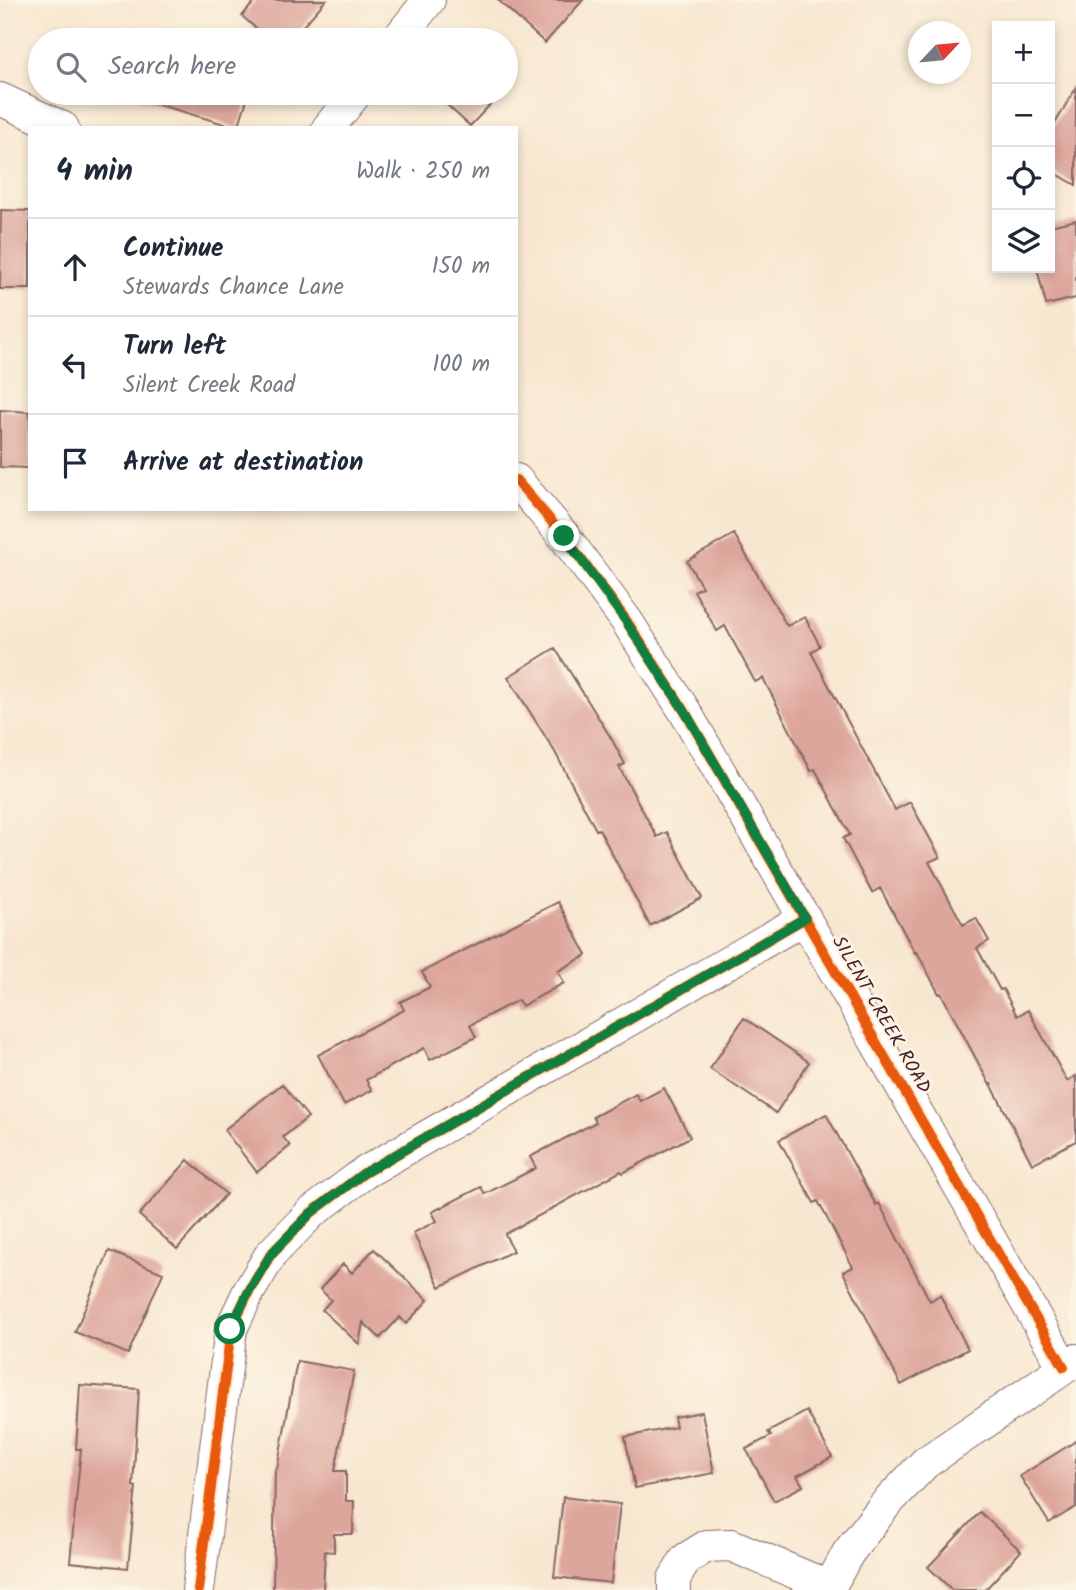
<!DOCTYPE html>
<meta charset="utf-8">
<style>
body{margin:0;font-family:Kalam,sans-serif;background:#f2f2f3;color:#1f2937}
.controls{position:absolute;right:21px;top:21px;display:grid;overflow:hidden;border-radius:0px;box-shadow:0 4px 10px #0003}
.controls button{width:63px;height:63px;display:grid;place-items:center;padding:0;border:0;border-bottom:2px solid #e0e1e3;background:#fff;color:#1f2937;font:35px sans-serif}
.compass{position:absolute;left:908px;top:21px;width:63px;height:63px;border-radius:50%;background:#fff;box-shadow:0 4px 10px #0003;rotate:64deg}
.stop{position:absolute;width:21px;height:21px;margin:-16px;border:5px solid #0b8043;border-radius:50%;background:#fff}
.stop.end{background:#0b8043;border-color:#fff;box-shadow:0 2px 7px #0008}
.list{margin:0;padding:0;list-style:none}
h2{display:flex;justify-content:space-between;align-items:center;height:91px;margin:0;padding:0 28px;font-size:30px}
h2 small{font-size:23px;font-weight:400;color:#747a83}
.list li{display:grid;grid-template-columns:46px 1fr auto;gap:21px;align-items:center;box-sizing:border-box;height:98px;padding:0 28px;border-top:2px solid #e0e1e3}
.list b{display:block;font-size:26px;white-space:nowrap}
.list p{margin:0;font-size:23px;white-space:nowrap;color:#747a83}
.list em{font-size:23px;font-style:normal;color:#747a83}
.icon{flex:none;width:38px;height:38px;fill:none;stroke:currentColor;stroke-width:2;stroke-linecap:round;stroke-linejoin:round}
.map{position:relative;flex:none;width:1076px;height:1590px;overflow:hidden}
.search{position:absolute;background:#fff;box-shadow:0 4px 10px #0003;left:28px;top:28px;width:490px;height:77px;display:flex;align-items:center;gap:18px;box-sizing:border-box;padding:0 24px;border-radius:38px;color:#747a83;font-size:26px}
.panel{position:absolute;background:#fff;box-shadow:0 4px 10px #0003;left:28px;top:126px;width:490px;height:385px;border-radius:0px}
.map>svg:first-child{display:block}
.building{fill:#dda69b}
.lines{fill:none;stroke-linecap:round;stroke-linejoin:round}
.minor-casing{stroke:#876565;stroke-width:34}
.minor{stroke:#fff;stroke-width:32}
.cycleway-casing{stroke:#fcf5e5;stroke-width:15}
.cycleway{stroke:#e8590c;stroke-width:10}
.route{stroke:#0b8043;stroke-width:9}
.labels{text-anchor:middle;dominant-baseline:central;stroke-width:5;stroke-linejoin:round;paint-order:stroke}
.street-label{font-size:19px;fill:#4a1f2b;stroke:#fcf5e5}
</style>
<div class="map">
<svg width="1076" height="1590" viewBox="0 0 1076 1590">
<rect width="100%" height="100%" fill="#fcf5e5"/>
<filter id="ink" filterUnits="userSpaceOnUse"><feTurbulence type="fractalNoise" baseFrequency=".0143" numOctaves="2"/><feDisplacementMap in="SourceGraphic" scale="14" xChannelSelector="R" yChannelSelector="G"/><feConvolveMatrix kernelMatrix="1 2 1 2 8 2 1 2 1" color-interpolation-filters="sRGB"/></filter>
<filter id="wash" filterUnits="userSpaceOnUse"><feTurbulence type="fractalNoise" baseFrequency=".00686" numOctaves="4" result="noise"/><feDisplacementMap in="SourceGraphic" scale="28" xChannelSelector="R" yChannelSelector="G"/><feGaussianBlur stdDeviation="1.57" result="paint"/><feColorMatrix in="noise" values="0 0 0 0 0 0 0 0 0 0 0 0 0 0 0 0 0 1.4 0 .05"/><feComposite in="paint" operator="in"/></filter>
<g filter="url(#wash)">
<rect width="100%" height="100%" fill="#f8e7d0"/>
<g id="blocks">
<path class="building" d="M 256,0 L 326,0 L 291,40 L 269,40 L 242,16 Z
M 498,0 L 583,0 L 545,43 Z
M 1076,88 L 1076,185 L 1050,170 L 1050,132 Z
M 140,93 L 249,93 L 238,128 L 139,99 Z
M 434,93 L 501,93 L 470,126 Z
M 1,210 L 30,211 L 30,289 L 0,289 Z
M 1076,220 L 1076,298 L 1046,305 L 1037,268 L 1050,268 L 1050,226 Z
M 0,410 L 30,412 L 30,468 L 0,467 Z
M 734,534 L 787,626 L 805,617 L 820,646 L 811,652 L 895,810 L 910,802 L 940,857 L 929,862 L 963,925 L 976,918 L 989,941 L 977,948 L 1000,990 L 1003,989 L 1017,1016 L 1028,1010 L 1067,1081 L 1076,1076 L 1076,1141 L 1032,1164 L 991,1084 L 990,1085 L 941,993 L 939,994 L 917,952 L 915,953 L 880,888 L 872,893 L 843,838 L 850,835 L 815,769 L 811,771 L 763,678 L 755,682 L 725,626 L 717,631 L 694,591 L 702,587 L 687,561 Z
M 555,648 L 611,738 L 625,764 L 619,767 L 657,837 L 667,832 L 702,898 L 650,926 L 599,829 L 596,830 L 555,752 L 508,677 Z
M 558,902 L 587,955 L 558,971 L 564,983 L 522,1006 L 518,1000 L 470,1025 L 476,1037 L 430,1060 L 424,1048 L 366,1080 L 372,1090 L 344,1105 L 318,1055 L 404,1010 L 400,1002 L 430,987 L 422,972 Z
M 744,1018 L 809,1062 L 776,1113 L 710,1069 Z
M 282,1084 L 308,1117 L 283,1137 L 290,1146 L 257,1172 L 224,1130 Z
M 664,1088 L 690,1137 L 623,1173 L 621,1171 L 505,1234 L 513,1251 L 440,1287 L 413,1233 L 437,1221 L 432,1212 L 481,1187 L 485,1194 L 536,1168 L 530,1157 L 596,1122 L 593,1117 L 636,1094 L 640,1101 Z
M 826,1114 L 876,1205 L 879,1203 L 930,1301 L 940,1295 L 968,1349 L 901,1385 L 843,1272 L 853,1267 L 818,1201 L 814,1203 L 779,1140 Z
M 188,1160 L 226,1194 L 177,1249 L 139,1215 Z
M 374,1249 L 428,1300 L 406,1324 L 400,1317 L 380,1338 L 363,1322 L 359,1344 L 322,1310 L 331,1300 L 320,1289 L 343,1264 L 352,1273 Z
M 109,1251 L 163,1273 L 128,1354 L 75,1332 Z
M 297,1361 L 354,1371 L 335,1471 L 346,1471 L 346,1501 L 354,1501 L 353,1534 L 334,1534 L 334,1552 L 325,1551 L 323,1590 L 273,1590 L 275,1469 L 277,1469 Z
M 80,1385 L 139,1389 L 133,1486 L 136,1487 L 128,1568 L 70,1562 L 81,1449 L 76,1449 Z
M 807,1411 L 832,1457 L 797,1476 L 803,1486 L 774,1501 L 746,1449 L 771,1436 L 768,1432 Z
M 702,1412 L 714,1473 L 635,1488 L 625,1437 L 676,1427 L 674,1417 Z
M 1076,1441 L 1076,1507 L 1049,1523 L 1020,1476 Z
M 563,1497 L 620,1504 L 611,1583 L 554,1577 Z
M 980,1512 L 1021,1551 L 985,1590 L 952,1590 L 928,1567 Z"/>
</g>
</g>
<g filter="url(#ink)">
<use href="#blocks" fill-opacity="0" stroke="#876565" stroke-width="2"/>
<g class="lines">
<defs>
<path id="minor" d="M 397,40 L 429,0
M 0,99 L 63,128
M 328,128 L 356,93
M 516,480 L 564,536 L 626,620 L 684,710 L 1064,1367
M 198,1590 L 231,1329 L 249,1291 L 271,1254 L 311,1213 L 364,1173 L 805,918
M 674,1590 L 674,1579 L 686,1559 L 707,1546 L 731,1545 L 829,1587
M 828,1590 L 848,1553 L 885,1505 L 925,1463 L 1076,1360"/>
</defs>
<use href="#minor" class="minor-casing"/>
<use href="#minor" class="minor"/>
<defs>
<path id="cycleway" d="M 516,480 L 564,536 L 626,620 L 684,710 L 1064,1367
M 198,1590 L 231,1329 L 249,1291 L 271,1254 L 311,1213 L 364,1173 L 805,918"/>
</defs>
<use href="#cycleway" class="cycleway-casing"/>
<use href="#cycleway" class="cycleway"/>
</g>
</g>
<g class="lines" filter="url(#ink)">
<path class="route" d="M 230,1329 L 249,1291 L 271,1254 L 311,1213 L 364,1173 L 805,918 L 684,710 L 625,620 L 564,536"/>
</g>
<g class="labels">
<g class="street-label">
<text transform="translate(881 1015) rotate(60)">SILENT CREEK ROAD</text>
</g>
</g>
</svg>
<div class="controls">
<button>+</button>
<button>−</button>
<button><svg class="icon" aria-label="locate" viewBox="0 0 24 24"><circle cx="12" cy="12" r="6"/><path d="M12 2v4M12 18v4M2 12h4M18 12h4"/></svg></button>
<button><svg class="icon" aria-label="layers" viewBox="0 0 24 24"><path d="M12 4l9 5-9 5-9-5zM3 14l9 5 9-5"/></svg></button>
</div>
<svg class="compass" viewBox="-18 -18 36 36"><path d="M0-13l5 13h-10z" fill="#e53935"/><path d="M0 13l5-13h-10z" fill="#747a83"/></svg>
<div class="stop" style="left:230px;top:1329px"></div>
<div class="stop end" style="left:564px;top:536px"></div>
<div class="search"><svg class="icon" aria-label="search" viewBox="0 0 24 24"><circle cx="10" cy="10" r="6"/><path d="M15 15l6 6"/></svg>Search here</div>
<section class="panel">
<h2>4 min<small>Walk · 250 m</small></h2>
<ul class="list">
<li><svg class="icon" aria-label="ahead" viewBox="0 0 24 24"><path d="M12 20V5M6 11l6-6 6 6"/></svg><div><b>Continue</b><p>Stewards Chance Lane</p></div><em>150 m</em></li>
<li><svg class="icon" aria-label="left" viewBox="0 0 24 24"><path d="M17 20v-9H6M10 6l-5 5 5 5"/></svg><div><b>Turn left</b><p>Silent Creek Road</p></div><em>100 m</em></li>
<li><svg class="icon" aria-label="arrive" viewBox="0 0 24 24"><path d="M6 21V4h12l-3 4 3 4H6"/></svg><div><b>Arrive at destination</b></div></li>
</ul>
</section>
</div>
